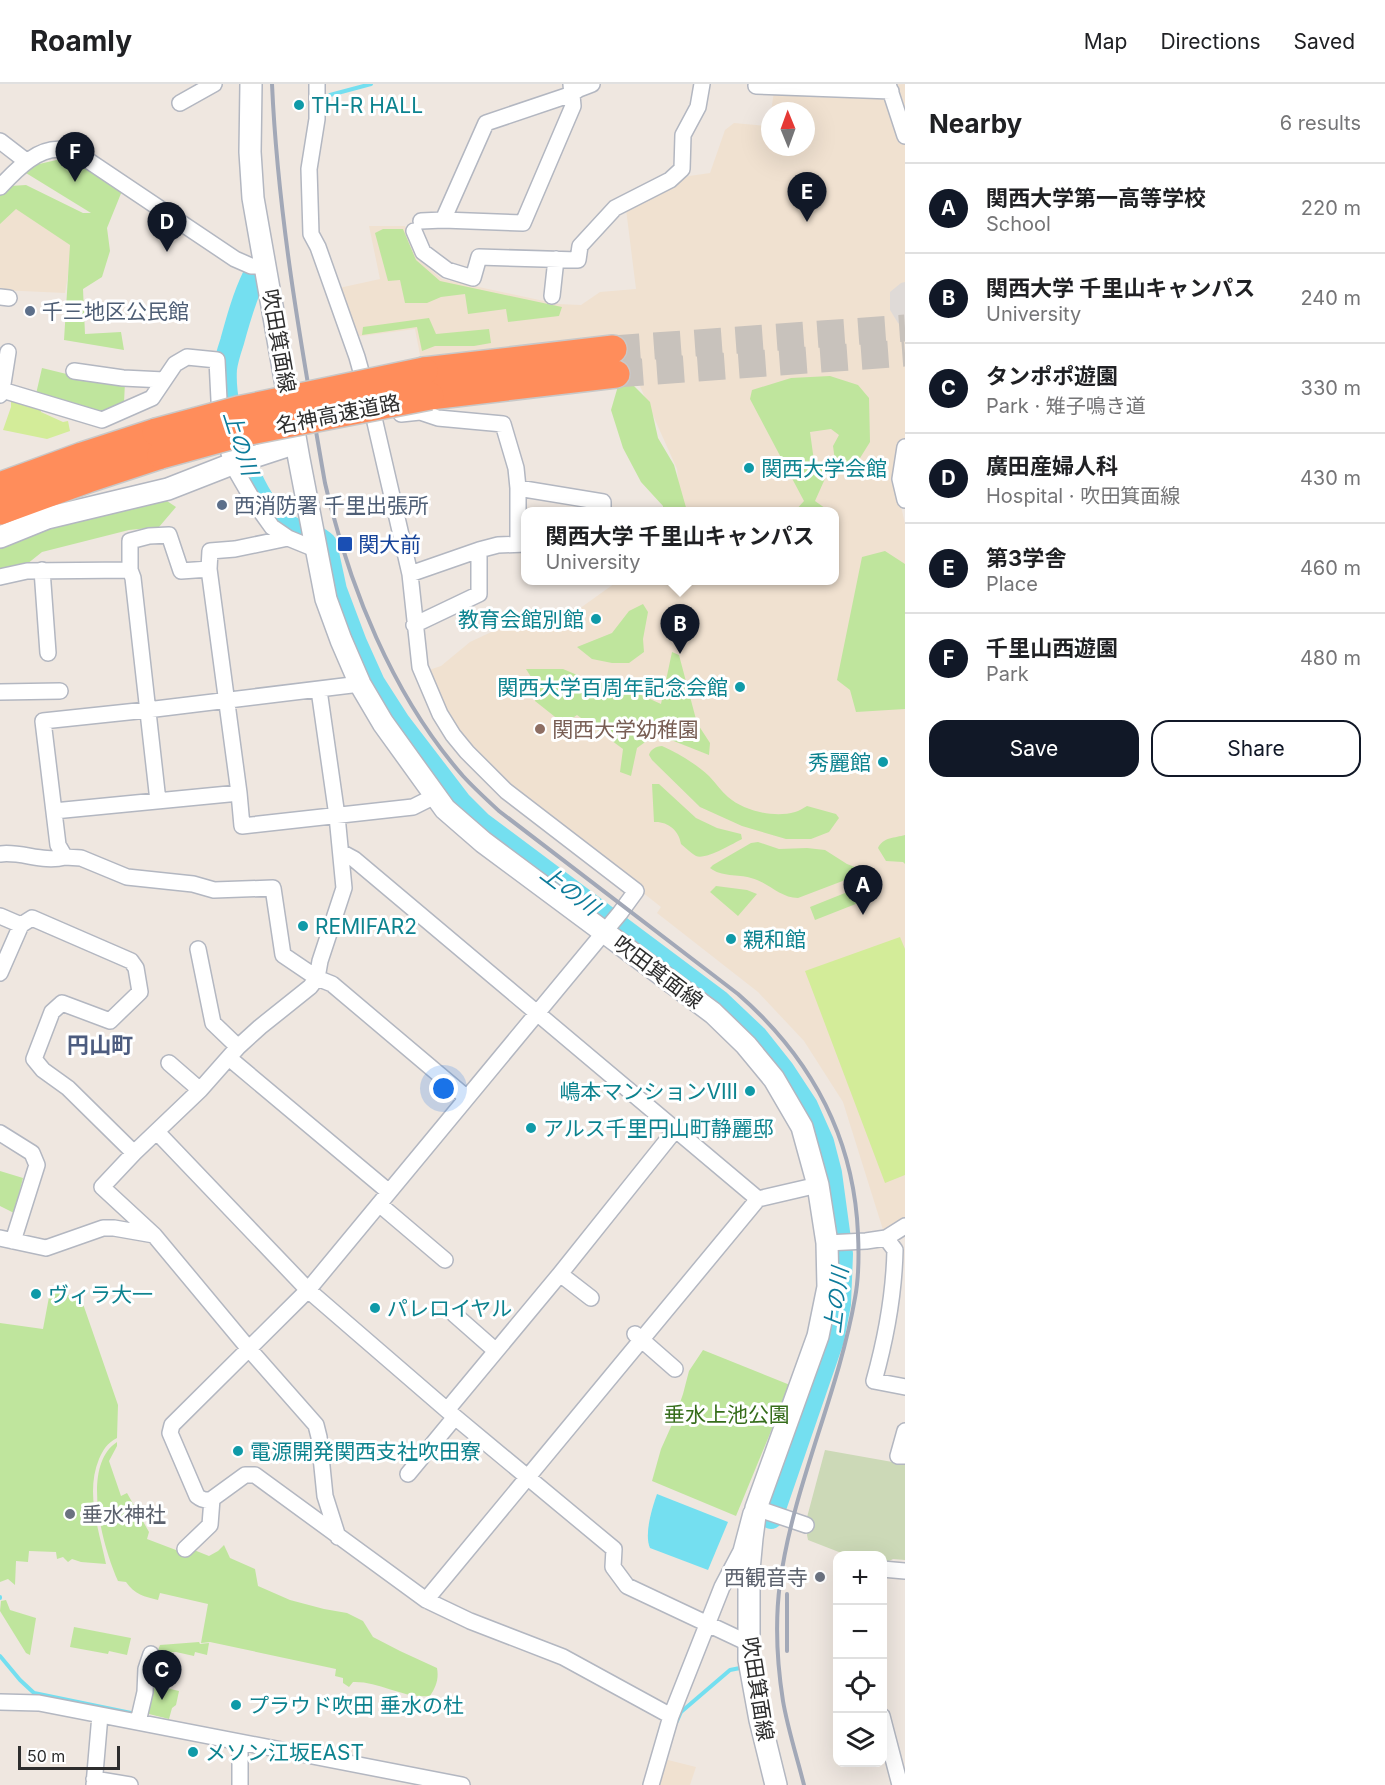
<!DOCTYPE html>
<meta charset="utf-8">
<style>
body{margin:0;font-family:Inter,"Noto Sans JP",sans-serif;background:#f6f6f6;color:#202124}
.controls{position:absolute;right:18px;bottom:18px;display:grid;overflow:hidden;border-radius:12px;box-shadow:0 6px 24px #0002}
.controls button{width:54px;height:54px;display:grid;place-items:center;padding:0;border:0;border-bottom:2px solid #e0e0e0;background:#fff;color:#202124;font:30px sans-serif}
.compass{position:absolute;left:761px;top:18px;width:54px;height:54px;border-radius:50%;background:#fff;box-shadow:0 6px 24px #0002;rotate:359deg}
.scale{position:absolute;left:18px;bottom:15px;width:102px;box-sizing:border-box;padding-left:6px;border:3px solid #2d2d2d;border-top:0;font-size:16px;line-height:21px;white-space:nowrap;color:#2d2d2d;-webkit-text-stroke:4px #fff;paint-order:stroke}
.you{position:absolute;left:444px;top:1005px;width:21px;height:21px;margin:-15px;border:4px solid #fff;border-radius:50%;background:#1a73e8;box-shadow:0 0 0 9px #1a73e833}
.badge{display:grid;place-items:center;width:39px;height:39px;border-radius:50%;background:#111827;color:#fff;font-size:20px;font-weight:700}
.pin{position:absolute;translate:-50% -50px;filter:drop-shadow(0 2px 3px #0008)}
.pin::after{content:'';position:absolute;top:32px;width:21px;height:18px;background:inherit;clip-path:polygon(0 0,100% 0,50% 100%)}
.popup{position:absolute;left:521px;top:423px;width:318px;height:78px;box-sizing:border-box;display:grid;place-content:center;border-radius:12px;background:#fff;filter:drop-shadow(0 2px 4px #0005);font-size:20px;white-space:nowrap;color:#757577}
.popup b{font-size:22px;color:#202124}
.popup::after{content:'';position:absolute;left:50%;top:100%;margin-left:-12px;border:12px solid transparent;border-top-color:#fff}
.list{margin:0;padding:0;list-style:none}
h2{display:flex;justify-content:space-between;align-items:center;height:78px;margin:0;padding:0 24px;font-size:26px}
h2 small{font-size:20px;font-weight:400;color:#757577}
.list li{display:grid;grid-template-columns:39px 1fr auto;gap:18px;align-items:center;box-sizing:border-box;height:90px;padding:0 24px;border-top:2px solid #e0e0e0}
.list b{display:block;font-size:22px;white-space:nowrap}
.list p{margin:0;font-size:20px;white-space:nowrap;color:#757577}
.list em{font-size:20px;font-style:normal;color:#757577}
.actions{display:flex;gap:12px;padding:18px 24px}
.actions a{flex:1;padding:14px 0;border:2px solid #111827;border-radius:18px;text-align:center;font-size:21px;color:#111827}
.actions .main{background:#111827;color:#fff}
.icon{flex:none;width:33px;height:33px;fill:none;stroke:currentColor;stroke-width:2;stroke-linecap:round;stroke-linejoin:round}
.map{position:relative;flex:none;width:905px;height:1701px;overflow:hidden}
header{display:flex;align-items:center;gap:36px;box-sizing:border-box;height:84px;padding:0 30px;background:#fff;border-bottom:2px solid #e0e0e0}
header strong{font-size:28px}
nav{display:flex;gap:33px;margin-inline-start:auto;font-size:21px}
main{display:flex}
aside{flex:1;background:#fff}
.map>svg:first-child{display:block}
.education{fill:#f0e1d0}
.green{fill:#bfe59d}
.cemetery{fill:#ccd9b7}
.pitch{fill:#d3ec99}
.plaza{fill:#dfdad7}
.water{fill:#74dff0}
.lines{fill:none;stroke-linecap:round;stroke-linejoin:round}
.stream{stroke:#74dff0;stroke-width:4}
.river{stroke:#74dff0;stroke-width:24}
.highway-tunnel{stroke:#c8c2bc;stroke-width:27;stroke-dasharray:27 14;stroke-linecap:butt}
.street-casing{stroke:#b3b7c1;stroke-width:18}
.secondary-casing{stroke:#b3b7c1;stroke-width:24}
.highway-casing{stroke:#c8c8c8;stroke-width:30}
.street{stroke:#fff;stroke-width:15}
.secondary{stroke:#fff;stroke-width:21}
.highway{stroke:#ff8d5b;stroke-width:27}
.rail{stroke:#a2a8b7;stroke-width:4}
.highway-bridge-casing{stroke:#c8c8c8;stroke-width:30;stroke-linecap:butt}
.highway-bridge{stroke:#ff8d5b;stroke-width:27}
.culture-dot{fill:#0f9aa8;stroke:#fff;stroke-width:2}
.service-dot{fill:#5c6f8a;stroke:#fff;stroke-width:2}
.transit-dot{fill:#1a4fb4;stroke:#fff;stroke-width:2}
.education-dot{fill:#8d6e63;stroke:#fff;stroke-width:2}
.worship-dot{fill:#6b7280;stroke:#fff;stroke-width:2}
.labels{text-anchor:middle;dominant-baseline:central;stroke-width:6;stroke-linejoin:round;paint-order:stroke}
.culture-label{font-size:21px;fill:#0d838f;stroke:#fff;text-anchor:start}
.service-label{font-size:21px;fill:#4e5e75;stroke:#fff;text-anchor:start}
.street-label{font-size:21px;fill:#2d2d2d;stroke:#fff}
.transit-label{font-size:21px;fill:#164399;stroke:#fff;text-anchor:start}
.education-label{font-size:21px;fill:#785e54;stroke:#fff;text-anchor:start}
.park-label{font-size:21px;fill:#366d1b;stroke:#fff}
.worship-label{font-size:21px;fill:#5b616d;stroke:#fff;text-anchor:start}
.water-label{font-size:22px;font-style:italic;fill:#0d7c9b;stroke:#fff}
.neighbourhood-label{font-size:22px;font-weight:bold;fill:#4d5c7f;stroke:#fff}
</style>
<header>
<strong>Roamly</strong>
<nav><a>Map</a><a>Directions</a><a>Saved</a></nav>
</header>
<main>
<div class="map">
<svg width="905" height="1701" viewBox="0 0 905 1701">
<rect width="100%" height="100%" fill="#efe7e0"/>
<path class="education" d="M 905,0 L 905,372 L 895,396 L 905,440 L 905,1135 L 884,1149 L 843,1018 L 804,957 L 758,908 L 657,829 L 661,823 L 508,702 L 457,648 L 426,587 L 441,582 L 470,558 L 504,542 L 558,540 L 618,497 L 834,496 L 834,428 L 684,427 L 680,417 L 677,385 L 617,251 L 421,276 L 415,245 L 354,253 L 339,204 L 380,195 L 369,142 L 405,142 L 418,175 L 442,195 L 558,220 L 581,221 L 600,208 L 636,205 L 626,125 L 689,92 L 710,89 L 725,46 L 734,39 L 768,42 L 770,31 L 770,63 L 806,63 L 806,27 L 771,27 L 774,8 Z
M 2,113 L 73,161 L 65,209 L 0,206 L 0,115 Z
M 664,1675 L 696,1683 L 690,1701 L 657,1701 Z"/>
<path class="green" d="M 65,74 L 83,79 L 122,107 L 107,144 L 110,167 L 102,193 L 83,205 L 85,250 L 121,248 L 124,266 L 64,256 L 70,161 L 16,125 L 0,140 L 0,112 L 10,102 L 26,101 L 83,129 L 91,129 L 26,89 L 35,81 Z
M 383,145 L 403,145 L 416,176 L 440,197 L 562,223 L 559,232 L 508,238 L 506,225 L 468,230 L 465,210 L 441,213 L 427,219 L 405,219 L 400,196 L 388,197 L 375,149 Z
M 429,234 L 436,250 L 489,245 L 491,259 L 474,262 L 435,262 L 422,267 L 417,243 L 362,251 L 363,243 Z
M 42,284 L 83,294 L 125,298 L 124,319 L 98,329 L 36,310 Z
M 830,292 L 858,301 L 869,314 L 870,358 L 852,387 L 836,384 L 833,362 L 839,351 L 831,345 L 810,348 L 814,377 L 828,388 L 815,417 L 829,427 L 795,427 L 804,417 L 750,315 L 752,306 L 791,294 Z
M 631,299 L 650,318 L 658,354 L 674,381 L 687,427 L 663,427 L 663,422 L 641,398 L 623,364 L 611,326 L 618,302 Z
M 164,415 L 176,423 L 159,443 L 129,446 L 42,468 L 27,480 L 0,487 L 0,461 L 50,442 Z
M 885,467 L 905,480 L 905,625 L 856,628 L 850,606 L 837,596 L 862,473 Z
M 643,520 L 648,528 L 643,555 L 644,568 L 629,579 L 612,579 L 592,575 L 577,563 L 612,549 L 629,527 Z
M 672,568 L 679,571 L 697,639 L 710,659 L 709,671 L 656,650 L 637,664 L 631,692 L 620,688 L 623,665 L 577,631 L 564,640 L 535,617 L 538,604 L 526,585 L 563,585 L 589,596 L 619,601 L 661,620 Z
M 662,662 C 678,669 696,680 709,692 C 716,699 721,707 728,713 C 744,727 774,734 795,728 C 799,727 803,724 807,722 L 836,730 L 839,734 L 829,748 L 811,755 L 786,755 L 742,742 L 700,723 L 652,676 L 649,671 C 650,666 656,662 662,662 Z
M 652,700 L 659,700 L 696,734 L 717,744 L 741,750 L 742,755 C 732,760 706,776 696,772 C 691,769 686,764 681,760 C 679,746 667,737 654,738 Z
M 905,751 L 905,780 L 903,778 L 886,777 L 878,764 C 883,753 895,754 905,751 Z
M 758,758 L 779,765 L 807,764 L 825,766 L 847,780 L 860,785 L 861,790 L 798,814 C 780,814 768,798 751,794 C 738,790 721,793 710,784 L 713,781 L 751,759 Z
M 865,801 L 871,814 L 815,836 L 810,823 Z
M 716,802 L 747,806 L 757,810 L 738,832 L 710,808 Z
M 0,1087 L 23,1094 L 14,1129 L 0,1122 Z
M 52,1208 L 62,1208 L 82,1217 L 118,1321 L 117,1354 C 107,1359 103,1366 99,1375 C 85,1409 99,1446 106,1480 L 81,1478 L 72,1475 L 68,1478 L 63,1473 L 57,1475 L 56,1468 L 29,1467 L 28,1478 L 16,1477 L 15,1501 L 8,1495 L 0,1498 L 0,1239 L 43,1245 L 49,1213 Z
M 703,1266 L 790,1301 L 736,1432 L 652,1397 L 661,1365 L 674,1336 L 683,1310 L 689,1287 Z
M 117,1358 L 117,1362 L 109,1377 L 121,1412 L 127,1409 L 149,1448 L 147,1455 L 189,1471 L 194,1466 L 209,1472 L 218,1467 L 224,1461 L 230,1474 L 255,1485 L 258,1502 L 290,1516 L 324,1525 L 347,1529 L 363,1537 L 373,1553 L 400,1567 L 437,1584 C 439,1595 436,1603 430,1612 C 404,1615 379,1597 353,1598 L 349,1603 L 343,1599 L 343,1594 L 335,1592 L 336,1585 L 210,1558 L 201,1559 L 208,1520 L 160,1509 L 158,1516 C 145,1513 134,1510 126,1498 L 118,1497 C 103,1464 80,1382 117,1358 Z
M 6,1516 L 10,1526 L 36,1534 L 30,1571 L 26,1569 L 0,1527 L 1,1517 Z
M 74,1543 L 131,1554 L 127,1571 L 109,1567 L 108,1570 L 70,1563 Z
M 199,1558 L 200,1560 L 209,1559 L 207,1571 L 195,1568 L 194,1572 L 176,1568 L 165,1569 L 158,1600 L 149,1599 L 150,1586 L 160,1561 Z
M 150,1600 L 179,1607 L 176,1621 L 172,1624 L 169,1635 L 145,1629 Z"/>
<path class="cemetery" d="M 825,1366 L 898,1379 L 905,1377 L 905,1476 L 893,1475 L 883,1480 L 882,1472 L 844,1470 L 808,1456 L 807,1451 L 809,1439 L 806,1437 Z"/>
<path class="pitch" d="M 11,314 L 41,323 L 41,328 L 63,338 L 68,337 L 70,347 L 47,355 L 3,346 L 11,323 Z
M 900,853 L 905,865 L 905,1091 L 885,1099 L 805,887 Z"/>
<path class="plaza" d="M 905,198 L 905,243 L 898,239 L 890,226 L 890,208 L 901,199 Z"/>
<path class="water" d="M 657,1410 L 728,1438 L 708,1486 L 650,1464 C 644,1450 652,1424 657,1410 Z"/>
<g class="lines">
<path class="stream" d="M 330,11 L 371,0
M 0,1513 L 0,1514
M 0,1572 L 20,1596 L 34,1609 L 131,1629
M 677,1637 L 681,1628 L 730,1586 L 740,1584"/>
<path class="river" d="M 254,193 C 244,214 238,236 232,258 C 229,267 226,276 225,285 C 222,328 248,408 280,438 C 293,449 313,448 325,460 L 335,506 L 355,559 L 373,599 L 398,638 L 460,719 L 480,739 L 718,917 L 756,953 L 783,987 L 806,1022 L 822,1058 L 830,1089 L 841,1170 L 839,1220 L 832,1256 L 771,1433"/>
<path class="highway-tunnel" d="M 613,265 L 905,244
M 616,290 L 905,269"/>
<defs>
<path id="street" d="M 317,0 L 317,35 L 309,85 L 311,150 L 318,163 L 357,273 L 374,334 L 410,490 L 420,583 L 440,630 L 453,651 L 467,668 L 506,707 L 636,807 L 620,829 L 308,1206 L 172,1341 L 170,1349 L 197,1412 C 202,1416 206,1417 212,1415 L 245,1391 L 255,1391 L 426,1516 L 470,1537 L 563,1573 L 671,1632
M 571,0 L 573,22 L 523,139 L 443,136 L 486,39 L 572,10 L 579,5 L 592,0
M 888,0 L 905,52
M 756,2 L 891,7
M 180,19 L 214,0
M 0,57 L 26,77
M 0,103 C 16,86 39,61 65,66 C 71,67 78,71 83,73 L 235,175 L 251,182 L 265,182
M 421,137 L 443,136
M 414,147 L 423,168 L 447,186 L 473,194 L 479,173 L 578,176 L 580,162 L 615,124 L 670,96 L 682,85 L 683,51 L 698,23 L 702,0
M 552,212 L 556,175
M 0,213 L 9,214
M 74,287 L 123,294 L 164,296
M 2,306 L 8,268
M 0,311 L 2,306 L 102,336 L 152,314 L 175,280 L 187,273 L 217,276 L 219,316 L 222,344 L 232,380 L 254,418 L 272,443 L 288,454 L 315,465
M 401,330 L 420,328 L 438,334 L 503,340 L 516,384 L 518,404 L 603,418 L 603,428
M 905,363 L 900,395 L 905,416
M 518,404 L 518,459
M 209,485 L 239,709
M 42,486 L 48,569
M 130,486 L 133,494 L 158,717
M 410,490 L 479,466
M 0,493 L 27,487 L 130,486 L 130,457 L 149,452 L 169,451 L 181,487 L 209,485 L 210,467 L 235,465 L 288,454
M 414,541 L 479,510 L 479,466 L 498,461 L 526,460
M 360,600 L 147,626 L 43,637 L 58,761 L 65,773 L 81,774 L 127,793 L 193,800 L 214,806 L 273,804 L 283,871 L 317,894 L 332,900 L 467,1014
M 319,606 L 337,732 L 344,804 L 320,877 L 317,894 L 310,903 L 260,943 L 238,963 L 200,1006 L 134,1069 L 102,1103 L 154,1151 L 249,1265 L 316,1341 L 319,1353 L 325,1412 L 338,1453
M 0,608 L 60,607
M 54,727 L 239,709 L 242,742 L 413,723 L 435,712
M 341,768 L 354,775 L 758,1115
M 0,770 C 22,767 42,779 65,773
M 0,832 L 21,841
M 198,865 L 213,939 L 238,963
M 0,889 L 21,841 L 32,834 L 131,877 L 136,884 L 140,908 L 110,937 L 62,919 L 52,928 L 34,975 L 43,986 L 68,1004 L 134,1069
M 229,974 L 389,1108
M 169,979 L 200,1006
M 157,1048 L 308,1206 L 455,1333 L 614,1465 L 613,1483 L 627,1502 L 748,1559
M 0,1049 L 32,1069 L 37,1081 L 13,1157
M 379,1120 L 445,1176
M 0,1154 L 46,1164 L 103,1144 L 114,1144 L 154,1151
M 886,1154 L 895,1166 C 894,1212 886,1254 874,1297 L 905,1303
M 827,1159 L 866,1157 L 886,1154 L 905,1142
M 560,1190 L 591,1214
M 454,1230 L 496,1267
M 635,1250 L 675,1285
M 447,1326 L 560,1190 L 676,1045
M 905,1347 L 898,1372 L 905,1372
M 408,1390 L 455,1333
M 185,1465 L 210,1441 L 212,1415
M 882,1485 L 905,1487
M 426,1516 L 758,1115 L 818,1101
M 0,1618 L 39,1619 L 462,1701
M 882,1632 L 900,1701
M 138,1638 L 145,1608 L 146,1585 L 151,1570
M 94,1695 L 130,1701
M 94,1701 L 100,1631
M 240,1701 L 240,1659
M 651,1701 L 671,1632 L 722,1503 L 741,1467 L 751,1429 L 756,1424 L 806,1441"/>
<path id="secondary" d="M 251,0 L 250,68 L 253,114 L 299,375 L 326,515 L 341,556 L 360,600 L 383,639 L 445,725 L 483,758 L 713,929 L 746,961 L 774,995 L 802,1043 L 818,1101 L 827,1159 L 828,1203 L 818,1252 L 756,1424 L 752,1454 L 749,1486 L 749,1576 L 760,1636 L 776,1701
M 0,453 L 47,434 L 168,405 L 232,380 L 296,359"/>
<path id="highway" d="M 424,287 L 613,265
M 430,312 L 616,290
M 0,402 L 82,372 L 156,348
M 0,427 L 88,395 L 161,371"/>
</defs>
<use href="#street" class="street-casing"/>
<use href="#secondary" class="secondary-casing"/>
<use href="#highway" class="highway-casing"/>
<use href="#street" class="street"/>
<use href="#secondary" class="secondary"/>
<use href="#highway" class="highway"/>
<path class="rail" d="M 272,0 C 278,134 302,267 325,399 C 349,502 392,611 463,692 C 474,704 486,715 499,727 L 738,910 C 810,973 854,1053 858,1150 C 859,1171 859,1193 855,1214 C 838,1311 793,1402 780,1499 C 775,1537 777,1579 783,1617 C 788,1646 797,1673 804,1701
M 787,1567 L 787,1510"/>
<defs>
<path id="highway-bridge" d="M 156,348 L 238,326 L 424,287
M 161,371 L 245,348 L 430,312"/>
</defs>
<use href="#highway-bridge" class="highway-bridge-casing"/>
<use href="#highway-bridge" class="highway-bridge"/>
</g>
<g class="culture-dot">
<circle cx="299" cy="21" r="6"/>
<circle cx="749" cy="384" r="6"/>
<circle cx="596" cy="535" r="6"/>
<circle cx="740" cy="603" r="6"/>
<circle cx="883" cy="678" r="6"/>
<circle cx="303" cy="842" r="6"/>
<circle cx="731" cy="855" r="6"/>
<circle cx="750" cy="1007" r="6"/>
<circle cx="531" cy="1044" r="6"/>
<circle cx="36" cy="1210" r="6"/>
<circle cx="375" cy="1224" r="6"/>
<circle cx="238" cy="1367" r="6"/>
<circle cx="236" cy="1621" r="6"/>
<circle cx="193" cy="1668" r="6"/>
</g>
<g class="service-dot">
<circle cx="30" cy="227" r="6"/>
<circle cx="222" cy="421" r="6"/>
</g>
<rect class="transit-dot" x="337" y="452" width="16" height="16" rx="3"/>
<circle class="education-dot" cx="540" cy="645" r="6"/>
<g class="worship-dot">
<circle cx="70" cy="1430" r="6"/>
<circle cx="820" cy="1493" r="6"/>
</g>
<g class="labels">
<g class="culture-label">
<text x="311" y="21">TH-R HALL</text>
<text x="761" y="384">関西大学会館</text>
<text x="584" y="535" text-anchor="end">教育会館別館</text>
<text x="728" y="603" text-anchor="end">関西大学百周年記念会館</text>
<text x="871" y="678" text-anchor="end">秀麗館</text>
<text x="315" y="842">REMIFAR2</text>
<text x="743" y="855">親和館</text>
<text x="738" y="1007" text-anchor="end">嶋本マンションⅧ</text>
<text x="543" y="1044">アルス千里円山町静麗邸</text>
<text x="48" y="1210">ヴィラ大一</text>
<text x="387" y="1224">パレロイヤル</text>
<text x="250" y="1367">電源開発関西支社吹田寮</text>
<text x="248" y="1621">プラウド吹田 垂水の杜</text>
<text x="205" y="1668">メソン江坂EAST</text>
</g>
<g class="service-label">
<text x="42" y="227">千三地区公民館</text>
<text x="234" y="421">西消防署 千里出張所</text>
</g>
<g class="street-label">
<text transform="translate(279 257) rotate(80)">吹田箕面線</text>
<text transform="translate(338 330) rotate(-11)">名神高速道路</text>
<text transform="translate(658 888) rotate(37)">吹田箕面線</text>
<text transform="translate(758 1605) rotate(81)">吹田箕面線</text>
</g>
<g class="transit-label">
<text x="358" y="460">関大前</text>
</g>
<g class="education-label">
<text x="552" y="645">関西大学幼稚園</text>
</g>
<g class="park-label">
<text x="727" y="1330">垂水上池公園</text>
</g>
<g class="worship-label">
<text x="82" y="1430">垂水神社</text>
<text x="808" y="1493" text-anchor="end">西観音寺</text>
</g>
<g class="water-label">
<text transform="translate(241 359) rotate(72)">上の川</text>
<text transform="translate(570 806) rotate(37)">上の川</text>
<text transform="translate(836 1216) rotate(-83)">上の川</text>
</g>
<g class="neighbourhood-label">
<text x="100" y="961">円山町</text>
</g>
</g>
</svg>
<div class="controls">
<button>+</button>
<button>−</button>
<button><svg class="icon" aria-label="locate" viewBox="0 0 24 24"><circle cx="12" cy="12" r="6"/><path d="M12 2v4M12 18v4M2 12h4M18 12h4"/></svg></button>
<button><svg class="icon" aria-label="layers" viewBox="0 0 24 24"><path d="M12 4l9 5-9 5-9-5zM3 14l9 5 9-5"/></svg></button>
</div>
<svg class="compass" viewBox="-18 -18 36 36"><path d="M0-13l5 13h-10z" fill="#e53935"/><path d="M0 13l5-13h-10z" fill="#757577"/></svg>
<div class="scale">50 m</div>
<div class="you"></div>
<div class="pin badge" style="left:863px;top:831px">A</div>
<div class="pin badge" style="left:680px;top:570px">B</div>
<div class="popup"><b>関西大学 千里山キャンパス</b>University</div>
<div class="pin badge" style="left:162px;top:1616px">C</div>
<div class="pin badge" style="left:167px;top:168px">D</div>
<div class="pin badge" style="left:807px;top:138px">E</div>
<div class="pin badge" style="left:75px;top:98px">F</div>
</div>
<aside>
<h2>Nearby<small>6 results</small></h2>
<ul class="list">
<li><span class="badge">A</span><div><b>関西大学第一高等学校</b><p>School</p></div><em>220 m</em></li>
<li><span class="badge">B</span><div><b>関西大学 千里山キャンパス</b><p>University</p></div><em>240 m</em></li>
<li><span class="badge">C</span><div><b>タンポポ遊園</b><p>Park · 雉子鳴き道</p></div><em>330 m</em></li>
<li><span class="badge">D</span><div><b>廣田産婦人科</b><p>Hospital · 吹田箕面線</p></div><em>430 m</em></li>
<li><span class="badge">E</span><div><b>第3学舎</b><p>Place</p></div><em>460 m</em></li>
<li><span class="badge">F</span><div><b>千里山西遊園</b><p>Park</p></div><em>480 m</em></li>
</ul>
<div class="actions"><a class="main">Save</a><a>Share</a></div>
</aside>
</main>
